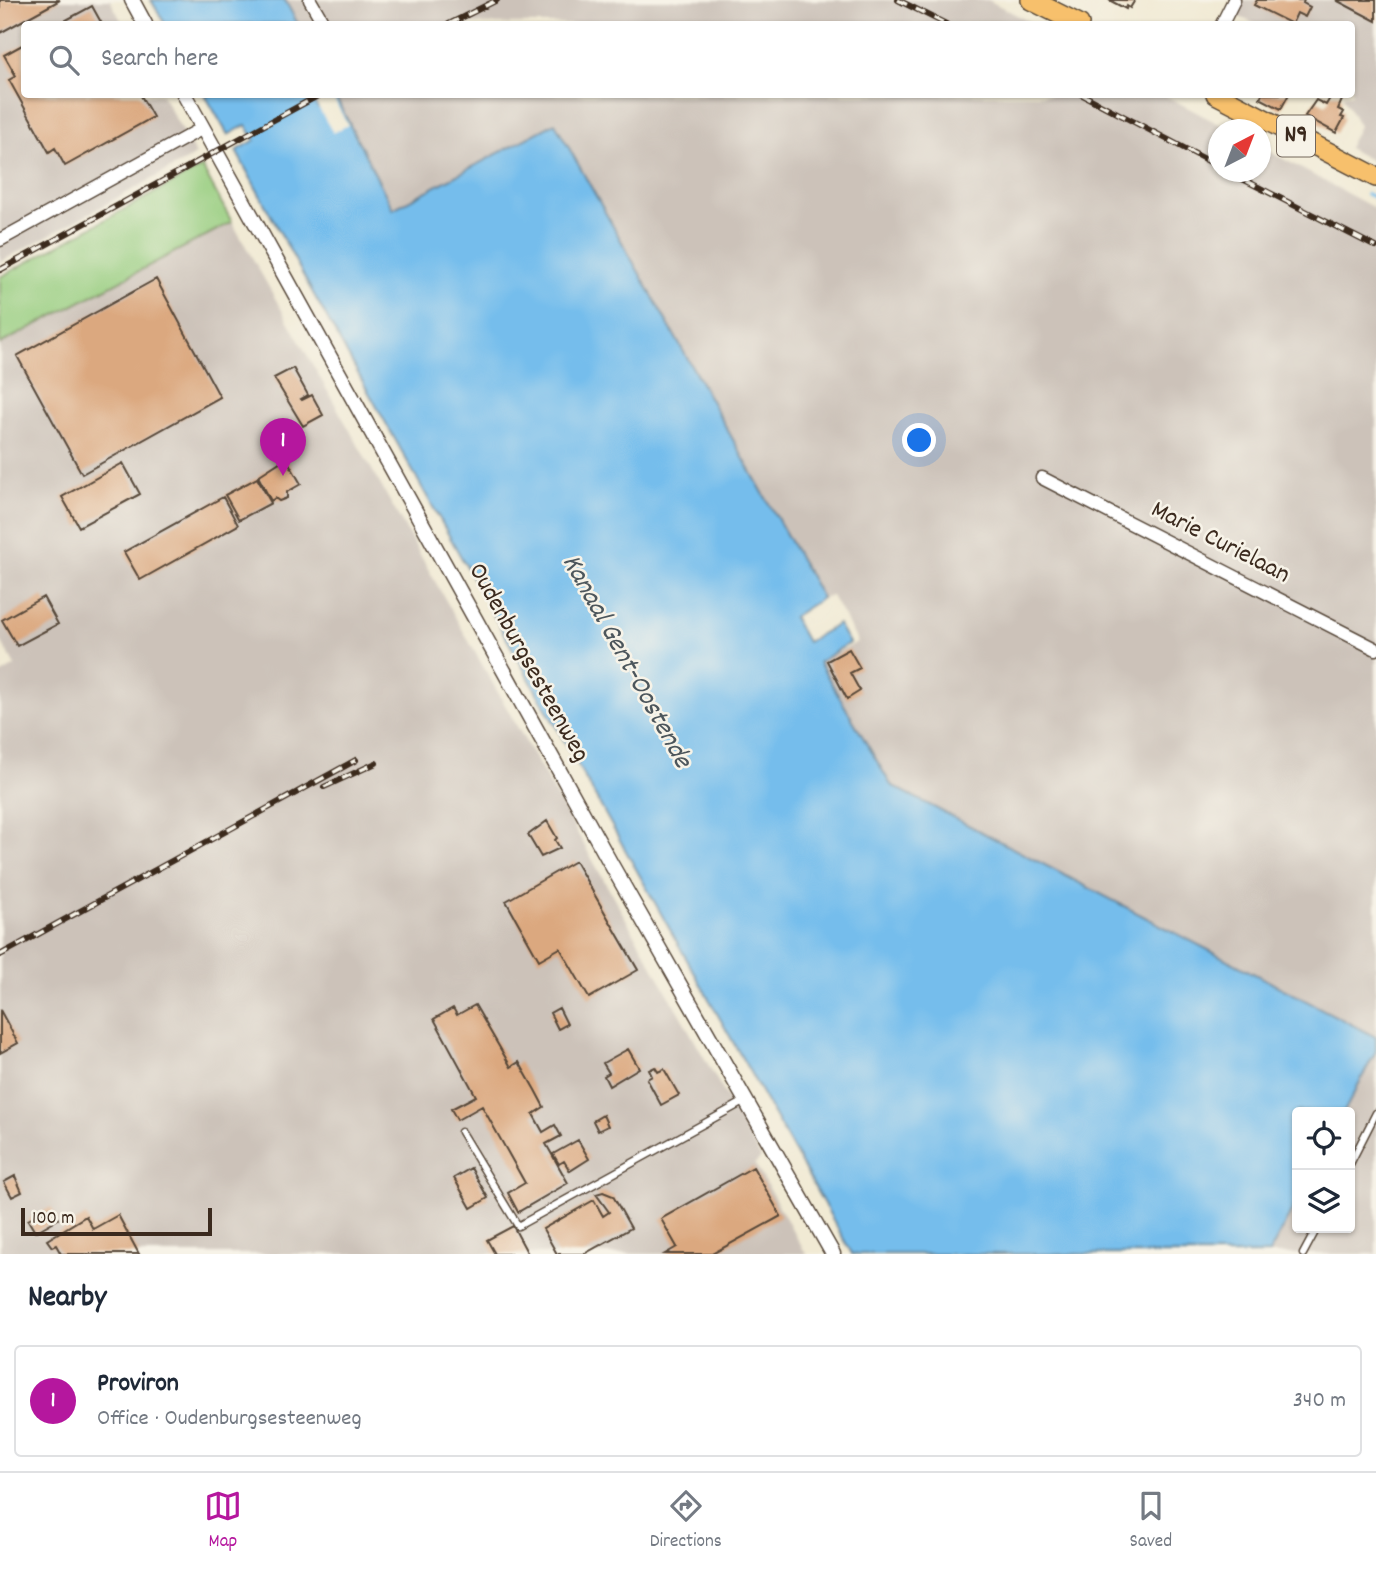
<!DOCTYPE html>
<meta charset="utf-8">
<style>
body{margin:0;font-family:Dekko,sans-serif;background:#f6f6f7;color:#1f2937}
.controls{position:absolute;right:21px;bottom:21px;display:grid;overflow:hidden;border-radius:7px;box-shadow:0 2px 5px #0004}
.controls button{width:63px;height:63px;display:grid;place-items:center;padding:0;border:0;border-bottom:2px solid #e0e1e3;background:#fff;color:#1f2937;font:35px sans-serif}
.compass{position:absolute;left:1208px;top:119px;width:63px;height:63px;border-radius:50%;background:#fff;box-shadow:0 2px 5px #0004;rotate:42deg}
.scale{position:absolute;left:21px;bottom:18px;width:191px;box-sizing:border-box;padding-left:7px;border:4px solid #3b2a1e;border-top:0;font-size:19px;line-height:24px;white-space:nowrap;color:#3b2a1e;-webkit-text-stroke:5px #f7f3e8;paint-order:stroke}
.you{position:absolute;left:920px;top:441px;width:24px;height:24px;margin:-18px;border:5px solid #fff;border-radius:50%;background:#1a73e8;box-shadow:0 0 0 10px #1a73e833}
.badge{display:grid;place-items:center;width:46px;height:46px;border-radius:50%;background:#b5179e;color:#fff;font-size:23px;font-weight:700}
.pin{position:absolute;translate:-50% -58px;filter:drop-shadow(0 2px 4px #0008)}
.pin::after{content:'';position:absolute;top:37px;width:24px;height:21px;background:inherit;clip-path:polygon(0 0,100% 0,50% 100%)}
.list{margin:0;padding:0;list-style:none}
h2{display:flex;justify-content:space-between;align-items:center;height:91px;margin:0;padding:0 28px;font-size:30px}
h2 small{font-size:23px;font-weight:400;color:#747a83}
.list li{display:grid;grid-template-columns:46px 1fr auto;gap:21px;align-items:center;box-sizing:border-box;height:112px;margin:0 14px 14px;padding:0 14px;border:2px solid #e0e1e3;border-radius:7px}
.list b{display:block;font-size:26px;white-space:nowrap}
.list p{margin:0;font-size:23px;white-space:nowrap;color:#747a83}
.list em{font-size:23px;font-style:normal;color:#747a83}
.icon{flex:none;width:38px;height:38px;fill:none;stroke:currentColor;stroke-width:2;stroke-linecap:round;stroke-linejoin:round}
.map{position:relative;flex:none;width:1376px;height:1254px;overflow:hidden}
.search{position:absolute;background:#fff;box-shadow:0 2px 5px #0004;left:21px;right:21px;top:21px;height:77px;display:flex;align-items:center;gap:18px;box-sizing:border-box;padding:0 24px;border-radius:7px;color:#747a83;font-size:26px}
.sheet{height:217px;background:#fff}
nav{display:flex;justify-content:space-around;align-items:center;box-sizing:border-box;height:98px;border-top:2px solid #e0e1e3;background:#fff;font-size:19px;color:#747a83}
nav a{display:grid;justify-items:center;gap:4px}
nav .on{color:#b5179e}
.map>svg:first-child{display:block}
.industrial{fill:#ccc2b9}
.green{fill:#98ce80;stroke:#6a7c4f;stroke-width:2}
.water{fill:#74bdec;stroke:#587485;stroke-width:2}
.pier{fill:#f1ead4}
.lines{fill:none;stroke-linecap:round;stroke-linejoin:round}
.stream{stroke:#74bdec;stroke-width:3.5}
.building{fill:#dba87f}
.service-casing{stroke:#564739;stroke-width:9}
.minor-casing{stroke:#564739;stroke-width:15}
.tertiary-casing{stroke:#564739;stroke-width:17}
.primary-casing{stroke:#564739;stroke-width:22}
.service{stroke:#fff;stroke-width:6}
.minor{stroke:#fff;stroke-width:12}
.tertiary{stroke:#fff;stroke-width:14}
.primary{stroke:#f7c06c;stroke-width:19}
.rail-casing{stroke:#3b2a1e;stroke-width:6}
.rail{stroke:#f7f3e8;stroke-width:3.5;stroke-dasharray:10;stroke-linecap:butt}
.labels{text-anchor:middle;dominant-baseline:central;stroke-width:5;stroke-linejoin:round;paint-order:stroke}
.shield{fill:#f7f3e8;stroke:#73665b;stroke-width:2}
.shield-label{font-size:24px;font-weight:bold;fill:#3b2a1e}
.street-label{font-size:26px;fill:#3b2a1e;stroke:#f7f3e8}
.water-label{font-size:28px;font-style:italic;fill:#4c565c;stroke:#f7f3e8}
</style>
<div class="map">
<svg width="1376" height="1254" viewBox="0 0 1376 1254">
<rect width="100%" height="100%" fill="#f7f3e8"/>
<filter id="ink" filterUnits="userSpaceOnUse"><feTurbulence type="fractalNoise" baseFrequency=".0143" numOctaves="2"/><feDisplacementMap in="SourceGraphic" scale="14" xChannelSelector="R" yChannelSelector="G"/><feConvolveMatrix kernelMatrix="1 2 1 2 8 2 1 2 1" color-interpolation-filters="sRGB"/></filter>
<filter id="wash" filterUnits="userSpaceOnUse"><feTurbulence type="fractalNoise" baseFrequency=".00686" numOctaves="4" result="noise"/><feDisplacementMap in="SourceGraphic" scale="28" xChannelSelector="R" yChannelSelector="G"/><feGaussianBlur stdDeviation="1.57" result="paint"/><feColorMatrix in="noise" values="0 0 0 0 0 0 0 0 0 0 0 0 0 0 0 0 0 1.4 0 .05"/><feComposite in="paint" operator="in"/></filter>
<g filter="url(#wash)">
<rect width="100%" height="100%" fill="#f1ead4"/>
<path class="industrial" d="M 0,0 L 110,0 L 123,24 L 24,24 L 24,94 L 162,95 L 196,155 L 0,262 Z
M 285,0 L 988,0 L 1034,24 L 298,24 Z
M 1242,0 L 1376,0 L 1376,163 L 1348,148 L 1359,126 L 1342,95 L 1352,94 L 1352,24 L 1256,24 L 1234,15 Z
M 334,95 L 1164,95 L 1228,129 L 1218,130 L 1218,172 L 1260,172 L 1261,147 L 1376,209 L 1376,1037 L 891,785 L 819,661 L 858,642 L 832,596 L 822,598 L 555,123 L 393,209 Z
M 232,222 L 761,1158 L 755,1164 L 806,1254 L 0,1254 L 0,675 L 15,666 L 0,639 L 0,344 Z
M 1376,1051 L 1376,1254 L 1269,1254 L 1297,1201 L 1297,1228 L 1350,1228 L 1350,1112 L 1344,1112 Z"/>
<path class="green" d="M 202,167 L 232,222 L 0,344 L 0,277 Z"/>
<path class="water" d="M 151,0 L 285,0 L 298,24 L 165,24 Z
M 205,95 L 310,95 L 318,108 L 336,98 L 393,209 L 555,123 L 822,598 L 793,617 L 807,642 L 838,624 L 849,643 L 819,662 L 891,785 L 1376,1037 L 1376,1051 L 1344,1112 L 1297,1112 L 1297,1201 L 1269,1254 L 852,1254 L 309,286 L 236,151 L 255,140 L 246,125 L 228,135 Z"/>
<path class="pier" d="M 314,94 L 319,103 L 332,96 L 348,125 L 333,133 L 311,95 Z"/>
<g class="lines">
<path class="stream" d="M 1367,194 L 1376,198"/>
</g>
<g id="blocks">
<path class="building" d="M 0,0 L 60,0 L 0,33 Z
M 1109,0 L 1135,0 L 1130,8 L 1127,6 L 1126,9 Z
M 1257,0 L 1304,0 L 1303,3 L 1310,7 L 1305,17 L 1297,13 L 1292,24 L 1254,5 Z
M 1336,0 L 1376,0 L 1376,21 Z
M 92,6 L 102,24 L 59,24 Z
M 24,44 L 24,94 L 140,94 L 153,117 L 65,166 L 55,148 L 49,152 L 9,80 L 16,76 L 4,55 Z
M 1262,94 L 1289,94 L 1281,109 L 1260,98 Z
M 1322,94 L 1339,94 L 1342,100 L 1338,109 L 1344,112 L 1341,117 L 1344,118 L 1336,133 L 1305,116 L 1316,100 L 1326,105 L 1330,98 Z
M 156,279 L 220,397 L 82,474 L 17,356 Z
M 293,368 L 308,395 L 301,399 L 302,400 L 312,395 L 323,415 L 303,426 L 274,378 Z
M 286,458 L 301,484 L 287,492 L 287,498 L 279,501 L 275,498 L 271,501 L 258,476 Z
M 123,463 L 140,494 L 79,527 L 62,497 Z
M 257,478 L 271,503 L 239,520 L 225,495 Z
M 223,497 L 238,525 L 140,580 L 124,552 Z
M 43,597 L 58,624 L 17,646 L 2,620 Z
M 849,649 L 860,668 L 850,673 L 860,691 L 847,699 L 827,661 Z
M 547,821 L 557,838 L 555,840 L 560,848 L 541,857 L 528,835 Z
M 575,861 L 638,970 L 589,998 L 560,948 L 539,960 L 506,901 Z
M 475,1005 L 511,1067 L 519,1062 L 535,1090 L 544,1107 L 533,1114 L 543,1132 L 555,1125 L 561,1136 L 546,1144 L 568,1183 L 518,1212 L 508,1193 L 525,1183 L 482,1106 L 457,1120 L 451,1109 L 476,1096 L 434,1019 L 453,1008 L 457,1015 Z
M 559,1008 L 567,1024 L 558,1029 L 550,1013 Z
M 0,1010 L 18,1043 L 0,1053 Z
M 628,1049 L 639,1068 L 609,1086 L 604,1076 L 609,1073 L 603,1063 Z
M 655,1067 L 658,1072 L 664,1069 L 679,1095 L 661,1105 L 647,1079 L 652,1076 L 649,1070 Z
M 603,1115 L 608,1126 L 598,1131 L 593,1121 Z
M 578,1140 L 589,1159 L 570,1171 L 564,1161 L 559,1164 L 553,1154 Z
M 753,1167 L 781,1216 L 712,1254 L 665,1254 L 677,1247 L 661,1219 Z
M 471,1168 L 488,1198 L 471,1208 L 454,1178 Z
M 15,1176 L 22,1192 L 12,1197 L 4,1182 Z
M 603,1192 L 613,1196 L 631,1228 L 584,1254 L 557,1254 L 543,1229 L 594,1200 L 603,1216 L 609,1212 L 596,1194 Z
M 51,1207 L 58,1219 L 35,1232 L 28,1220 Z
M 118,1215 L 139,1254 L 61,1254 L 56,1245 L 52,1247 L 47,1240 L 86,1216 L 93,1229 Z
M 513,1226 L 528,1254 L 495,1254 L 487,1240 Z"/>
</g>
</g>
<g filter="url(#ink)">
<use href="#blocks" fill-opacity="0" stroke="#564739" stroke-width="2"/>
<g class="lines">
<defs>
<path id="service" d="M 461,1132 L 518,1226 L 745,1101
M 1350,1164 L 1376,1113
M 1303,1254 L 1317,1228"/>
<path id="minor" d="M 310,0 L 321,19
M 1222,24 L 1234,0
M 0,240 L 203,128
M 1042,478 L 1376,649"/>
<path id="tertiary" d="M 132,0 L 145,24
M 184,94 L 611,864 L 833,1254"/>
<path id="primary" d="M 1031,0 L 1079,24
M 1216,94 L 1376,177"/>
</defs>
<use href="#service" class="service-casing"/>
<use href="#minor" class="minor-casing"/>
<use href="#tertiary" class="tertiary-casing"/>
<use href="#primary" class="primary-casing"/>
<use href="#service" class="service"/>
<use href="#minor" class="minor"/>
<use href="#tertiary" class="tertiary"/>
<use href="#primary" class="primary"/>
<defs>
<path id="rail" d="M 898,0 L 946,24
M 449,24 L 497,0
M 1081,94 L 1218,166
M 1229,172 L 1376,247
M 0,270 L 321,94
M 324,787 L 376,763
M 0,955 L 356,760"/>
</defs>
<use href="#rail" class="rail-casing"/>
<use href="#rail" class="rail"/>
</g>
</g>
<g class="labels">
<rect class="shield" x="1277" y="115.5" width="38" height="41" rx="5"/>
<g class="shield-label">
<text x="1296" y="136">N9</text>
</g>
<g class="street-label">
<text transform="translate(1220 543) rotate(27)">Marie Curielaan</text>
<text transform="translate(528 663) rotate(61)">Oudenburgsesteenweg</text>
</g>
<g class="water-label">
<text transform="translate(625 662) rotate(61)">Kanaal Gent-Oostende</text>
</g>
</g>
</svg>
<div class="controls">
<button><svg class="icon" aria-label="locate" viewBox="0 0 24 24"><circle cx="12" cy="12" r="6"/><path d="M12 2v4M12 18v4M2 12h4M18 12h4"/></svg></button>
<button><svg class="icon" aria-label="layers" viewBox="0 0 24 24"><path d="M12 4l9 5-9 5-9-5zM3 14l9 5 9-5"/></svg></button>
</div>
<svg class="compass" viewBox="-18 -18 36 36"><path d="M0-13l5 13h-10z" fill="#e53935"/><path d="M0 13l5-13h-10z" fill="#747a83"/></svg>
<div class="scale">100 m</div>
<div class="you"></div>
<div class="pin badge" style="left:283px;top:476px">1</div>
<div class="search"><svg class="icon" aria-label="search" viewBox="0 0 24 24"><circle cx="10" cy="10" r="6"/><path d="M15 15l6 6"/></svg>Search here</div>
</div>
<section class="sheet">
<h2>Nearby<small></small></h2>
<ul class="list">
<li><span class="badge">1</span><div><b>Proviron</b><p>Office · Oudenburgsesteenweg</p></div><em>340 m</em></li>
</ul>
</section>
<nav>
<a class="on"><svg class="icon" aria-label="map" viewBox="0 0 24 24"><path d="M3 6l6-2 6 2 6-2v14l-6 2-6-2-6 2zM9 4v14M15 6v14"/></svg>Map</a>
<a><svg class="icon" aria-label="directions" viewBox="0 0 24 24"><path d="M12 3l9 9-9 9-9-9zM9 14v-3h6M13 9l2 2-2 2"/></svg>Directions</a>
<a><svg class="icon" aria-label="saved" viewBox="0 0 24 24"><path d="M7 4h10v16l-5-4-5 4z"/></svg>Saved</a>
</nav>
